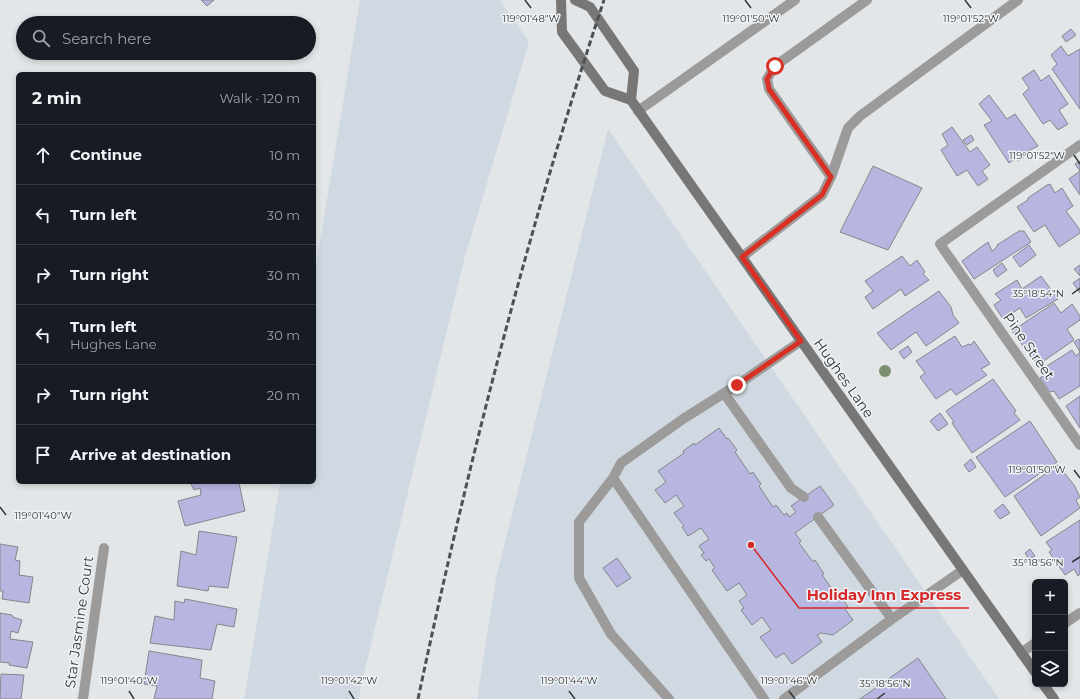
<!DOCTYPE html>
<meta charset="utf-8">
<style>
body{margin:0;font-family:Montserrat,sans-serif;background:#20242c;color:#f1f3f6}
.controls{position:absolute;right:12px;bottom:12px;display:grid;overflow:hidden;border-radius:6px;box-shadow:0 2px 6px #0003}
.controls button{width:36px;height:36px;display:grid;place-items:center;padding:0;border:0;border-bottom:1px solid #363941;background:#171b24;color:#f1f3f6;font:20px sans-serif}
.stop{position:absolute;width:12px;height:12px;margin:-9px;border:3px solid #d93025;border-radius:50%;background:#fff}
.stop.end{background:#d93025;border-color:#fff;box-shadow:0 1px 4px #0008}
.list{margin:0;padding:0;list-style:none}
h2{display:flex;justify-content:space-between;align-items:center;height:52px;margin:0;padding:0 16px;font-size:17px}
h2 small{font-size:13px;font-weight:400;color:#9ea1a6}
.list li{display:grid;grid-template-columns:26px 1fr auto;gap:12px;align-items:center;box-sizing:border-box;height:60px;padding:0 16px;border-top:1px solid #363941}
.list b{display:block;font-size:15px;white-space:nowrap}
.list p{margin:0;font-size:13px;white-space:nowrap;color:#9ea1a6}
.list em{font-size:13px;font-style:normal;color:#9ea1a6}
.icon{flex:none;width:22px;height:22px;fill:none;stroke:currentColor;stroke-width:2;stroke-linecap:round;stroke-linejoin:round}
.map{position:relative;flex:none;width:1080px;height:699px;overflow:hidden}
.search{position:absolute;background:#171b24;box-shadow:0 2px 6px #0003;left:16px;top:16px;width:300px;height:44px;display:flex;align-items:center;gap:10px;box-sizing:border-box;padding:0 14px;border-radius:22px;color:#9ea1a6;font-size:15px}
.panel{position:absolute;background:#171b24;box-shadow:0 2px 6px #0003;left:16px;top:72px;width:300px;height:412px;border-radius:6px}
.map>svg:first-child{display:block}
.built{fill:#d0d9e2}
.building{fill:#b7b6e0;stroke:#86868a}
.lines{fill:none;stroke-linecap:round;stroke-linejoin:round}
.lane{stroke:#9c9b99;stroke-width:10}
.street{stroke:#9c9b99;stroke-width:10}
.secondary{stroke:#797775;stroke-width:10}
.rail{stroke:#4e5052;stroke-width:3;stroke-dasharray:6 3;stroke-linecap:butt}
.tree{fill:#7e8f6f}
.route{stroke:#d93025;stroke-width:5}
.ticks{fill:none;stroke:#343637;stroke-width:1.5}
.labels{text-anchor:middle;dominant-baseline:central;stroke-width:3;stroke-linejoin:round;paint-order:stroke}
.street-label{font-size:14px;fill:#343637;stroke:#eff3f6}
.ticks-label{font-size:10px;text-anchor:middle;fill:#343637;stroke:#eff3f6;stroke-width:3;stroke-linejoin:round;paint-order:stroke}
.leader{fill:none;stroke:#d62828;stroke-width:1.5}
.callout-dot{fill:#d62828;stroke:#eff3f6;stroke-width:1.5}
.callout-label{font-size:15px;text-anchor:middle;font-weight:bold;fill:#d62828;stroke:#eff3f6;stroke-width:3;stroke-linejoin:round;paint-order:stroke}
</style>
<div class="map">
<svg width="1080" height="699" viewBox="0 0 1080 699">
<rect width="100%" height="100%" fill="#e2e6e9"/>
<path class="built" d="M 360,0 L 500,0 L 529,42 L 464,260 L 361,686 L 359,699 L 244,699 L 280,482 L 314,482 L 314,278 Z
M 608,129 L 999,699 L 477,699 L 496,578 Z"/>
<path class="building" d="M 201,0 L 214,0 L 207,6 Z
M 1071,29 L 1076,35 L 1066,42 L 1062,36 Z
M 1061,46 L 1068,56 L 1080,49 L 1080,109 L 1052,69 L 1057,64 L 1051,55 Z
M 1034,70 L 1041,81 L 1049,75 L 1068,104 L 1059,110 L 1068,124 L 1058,130 L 1050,120 L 1043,124 L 1023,94 L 1029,88 L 1022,78 Z
M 989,95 L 1007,119 L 1015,114 L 1038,146 L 1028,151 L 1029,153 L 1018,161 L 1016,158 L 1009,163 L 984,125 L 992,121 L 979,104 Z
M 952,127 L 970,152 L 977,147 L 990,165 L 982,171 L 988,179 L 978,186 L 967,170 L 957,176 L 941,150 L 948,145 L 942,134 Z
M 971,135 L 974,140 L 967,145 L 963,140 Z
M 1080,161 L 1080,195 L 1069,179 L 1080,171 L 1075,164 Z
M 873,166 L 922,188 L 888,250 L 840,232 Z
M 1050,184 L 1055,193 L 1062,188 L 1073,206 L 1066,211 L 1080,230 L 1080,233 L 1059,247 L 1045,225 L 1034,232 L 1017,207 L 1028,200 L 1028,198 L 1047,185 Z
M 1019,231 L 1024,231 L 1031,242 L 974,279 L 962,261 L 988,242 L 992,251 L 997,247 L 997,245 Z
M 1029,245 L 1036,255 L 1020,267 L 1013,257 Z
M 902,256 L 910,266 L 917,260 L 925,272 L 923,274 L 929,280 L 905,296 L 901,289 L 873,309 L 865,297 L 873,291 L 865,281 Z
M 1002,263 L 1007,270 L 997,277 L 993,270 Z
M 1080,265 L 1080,276 L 1074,269 Z
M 1041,276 L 1058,299 L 1026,318 L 1020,308 L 1003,319 L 994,305 L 1001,300 L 995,294 L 1017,280 L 1022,289 Z
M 1080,278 L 1080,293 L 1073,283 Z
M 939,291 L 951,307 L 953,315 L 959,323 L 926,346 L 916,332 L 891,350 L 877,333 Z
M 1054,303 L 1061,313 L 1072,304 L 1080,316 L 1080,320 L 1067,329 L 1074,340 L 1038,365 L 1030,353 L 1029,354 L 1012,331 Z
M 955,336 L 962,347 L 969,344 L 971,345 L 974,341 L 990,364 L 981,369 L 987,375 L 956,395 L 951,389 L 936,399 L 920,377 L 925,373 L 916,361 Z
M 1079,339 L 1080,341 L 1080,386 L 1059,399 L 1054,391 L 1050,392 L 1040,378 L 1047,373 L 1044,368 L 1072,350 L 1076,356 L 1080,352 L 1074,342 Z
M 908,346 L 912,352 L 904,359 L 899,352 Z
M 993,379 L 1016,411 L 1014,413 L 1020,420 L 972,453 L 952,423 L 954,422 L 946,411 Z
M 1080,396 L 1080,428 L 1066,406 Z
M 940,413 L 948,424 L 938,431 L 930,421 Z
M 1030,421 L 1057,462 L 1005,497 L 976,457 Z
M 719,428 L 727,439 L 728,438 L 737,450 L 735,452 L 750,474 L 753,472 L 761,484 L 759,486 L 773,507 L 776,505 L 784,515 L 787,513 L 789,517 L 796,512 L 791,506 L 820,486 L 834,505 L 795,533 L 801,541 L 799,543 L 813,562 L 815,560 L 824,574 L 822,575 L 837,596 L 840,595 L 848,607 L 845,609 L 853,620 L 833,635 L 821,633 L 817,635 L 822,642 L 792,664 L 784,653 L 776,658 L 760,637 L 771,630 L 762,617 L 752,625 L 741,610 L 744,608 L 739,601 L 747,595 L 739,583 L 727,591 L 712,570 L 715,568 L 709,559 L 706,561 L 701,555 L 704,553 L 699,546 L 709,539 L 701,528 L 688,536 L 682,527 L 684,526 L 674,513 L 684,506 L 676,495 L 665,503 L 655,490 L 666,482 L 658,471 L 684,453 L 683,451 L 694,443 L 695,445 Z
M 971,459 L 976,467 L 969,472 L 964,465 Z
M 1058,465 L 1074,485 L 1080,497 L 1076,500 L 1080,508 L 1041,536 L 1014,496 Z
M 190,482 L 235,482 L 239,483 L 245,511 L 185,526 L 178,501 L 201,495 L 200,488 L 194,490 Z
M 1003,504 L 1010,513 L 1000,519 L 994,511 Z
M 1080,520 L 1080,574 L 1078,576 L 1074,569 L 1065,575 L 1049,552 L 1052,550 L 1046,542 Z
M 199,531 L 237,537 L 228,588 L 209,586 L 208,591 L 177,586 L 181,551 L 196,555 Z
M 0,544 L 18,547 L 15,560 L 20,561 L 19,575 L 33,577 L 29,603 L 2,599 L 3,591 L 0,591 Z
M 1030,549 L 1035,556 L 1029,559 L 1025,553 Z
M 617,558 L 631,578 L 617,587 L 603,568 Z
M 185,599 L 237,609 L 234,627 L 217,624 L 211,650 L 150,643 L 155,616 L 174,620 L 175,601 L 184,603 Z
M 0,613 L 12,615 L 13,617 L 22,620 L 18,633 L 11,631 L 10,639 L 33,642 L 27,668 L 9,665 L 10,663 L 0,662 Z
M 149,651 L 202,660 L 200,678 L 215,681 L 212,699 L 154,699 L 157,686 L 144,684 Z
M 918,658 L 946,699 L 860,699 Z
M 1,674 L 24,675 L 21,699 L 0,699 Z"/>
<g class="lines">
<path class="lane" d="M 638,111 L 795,0
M 1080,145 L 940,244 L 1080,445
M 831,177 L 769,89 L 767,79 L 775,66 L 867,0
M 742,257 L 822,195 L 831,177 L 848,128 L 860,116 L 1018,0
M 724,393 L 791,488 L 804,497
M 613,478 L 579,522 L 579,578 L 611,634 L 669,699
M 818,517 L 892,619
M 1065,623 L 1080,613
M 1021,653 L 1035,643
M 764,699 L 613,478 L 621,463 L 683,419 L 737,385 L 801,341
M 784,699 L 892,619 L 963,570"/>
<path class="street" d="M 83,699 L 104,548"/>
<path class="secondary" d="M 561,0 L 562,32 L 605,91 L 631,100 L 1035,672
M 575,0 L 590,7 L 634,71 L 631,100
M 1043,684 L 1054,699"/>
<path class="rail" d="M 418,699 C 468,463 528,229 604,0"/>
</g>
<circle class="tree" cx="885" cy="371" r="6"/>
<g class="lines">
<path class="route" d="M 737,385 L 801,341 L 742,257 L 822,195 L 831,177 L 769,89 L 767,79 L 775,66"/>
</g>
<path class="ticks" d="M 525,0 L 531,8M 745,0 L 751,8M 965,0 L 971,8M 1074,155 L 1080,164M 1072,294 L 1080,288M 1074,470 L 1080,478M 0,507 L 6,515M 1072,562 L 1080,557M 129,691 L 134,699M 349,691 L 354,699M 569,691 L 575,699M 789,691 L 795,699M 877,699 L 885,693"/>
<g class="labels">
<g class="street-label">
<text transform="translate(1029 346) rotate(55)">Pine Street</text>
<text transform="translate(844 378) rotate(55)">Hughes Lane</text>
<text transform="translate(79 622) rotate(-82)">Star Jasmine Court</text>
</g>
</g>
<g class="ticks-label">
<text x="751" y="22">119°01'50"W</text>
<text x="971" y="22">119°01'52"W</text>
<text x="531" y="22">119°01'48"W</text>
<text x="1037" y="159">119°01'52"W</text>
<text x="1038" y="297">35°18'54"N</text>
<text x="1037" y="473">119°01'50"W</text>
<text x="43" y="519">119°01'40"W</text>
<text x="1038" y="566">35°18'56"N</text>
<text x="129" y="684">119°01'40"W</text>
<text x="349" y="684">119°01'42"W</text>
<text x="569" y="684">119°01'44"W</text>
<text x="789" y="684">119°01'46"W</text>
<text x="885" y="687">35°18'56"N</text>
</g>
<path class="leader" d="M751 545L799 608H969"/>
<circle class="callout-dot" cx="751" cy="545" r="4"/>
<g class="callout-label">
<text x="884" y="600">Holiday Inn Express</text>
</g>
</svg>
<div class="controls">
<button>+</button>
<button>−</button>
<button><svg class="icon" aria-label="layers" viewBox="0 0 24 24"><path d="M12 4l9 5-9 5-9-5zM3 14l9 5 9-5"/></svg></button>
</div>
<div class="stop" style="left:775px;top:66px"></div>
<div class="stop end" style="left:737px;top:385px"></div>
<div class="search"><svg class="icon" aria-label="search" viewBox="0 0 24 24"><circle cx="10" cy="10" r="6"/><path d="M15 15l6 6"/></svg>Search here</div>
<section class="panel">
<h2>2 min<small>Walk · 120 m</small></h2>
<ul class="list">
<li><svg class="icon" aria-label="ahead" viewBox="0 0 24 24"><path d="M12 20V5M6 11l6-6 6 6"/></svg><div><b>Continue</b></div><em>10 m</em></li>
<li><svg class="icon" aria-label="left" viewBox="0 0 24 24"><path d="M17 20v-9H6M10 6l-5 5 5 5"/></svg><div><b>Turn left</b></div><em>30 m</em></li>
<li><svg class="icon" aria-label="right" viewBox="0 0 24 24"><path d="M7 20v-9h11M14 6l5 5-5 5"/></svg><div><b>Turn right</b></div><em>30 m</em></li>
<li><svg class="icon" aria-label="left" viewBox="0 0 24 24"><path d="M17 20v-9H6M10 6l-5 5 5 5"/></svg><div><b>Turn left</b><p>Hughes Lane</p></div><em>30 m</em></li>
<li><svg class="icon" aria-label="right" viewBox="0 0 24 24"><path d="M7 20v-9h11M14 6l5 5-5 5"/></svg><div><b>Turn right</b></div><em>20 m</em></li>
<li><svg class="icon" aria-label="arrive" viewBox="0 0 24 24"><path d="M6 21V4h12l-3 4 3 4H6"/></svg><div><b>Arrive at destination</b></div></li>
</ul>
</section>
</div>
